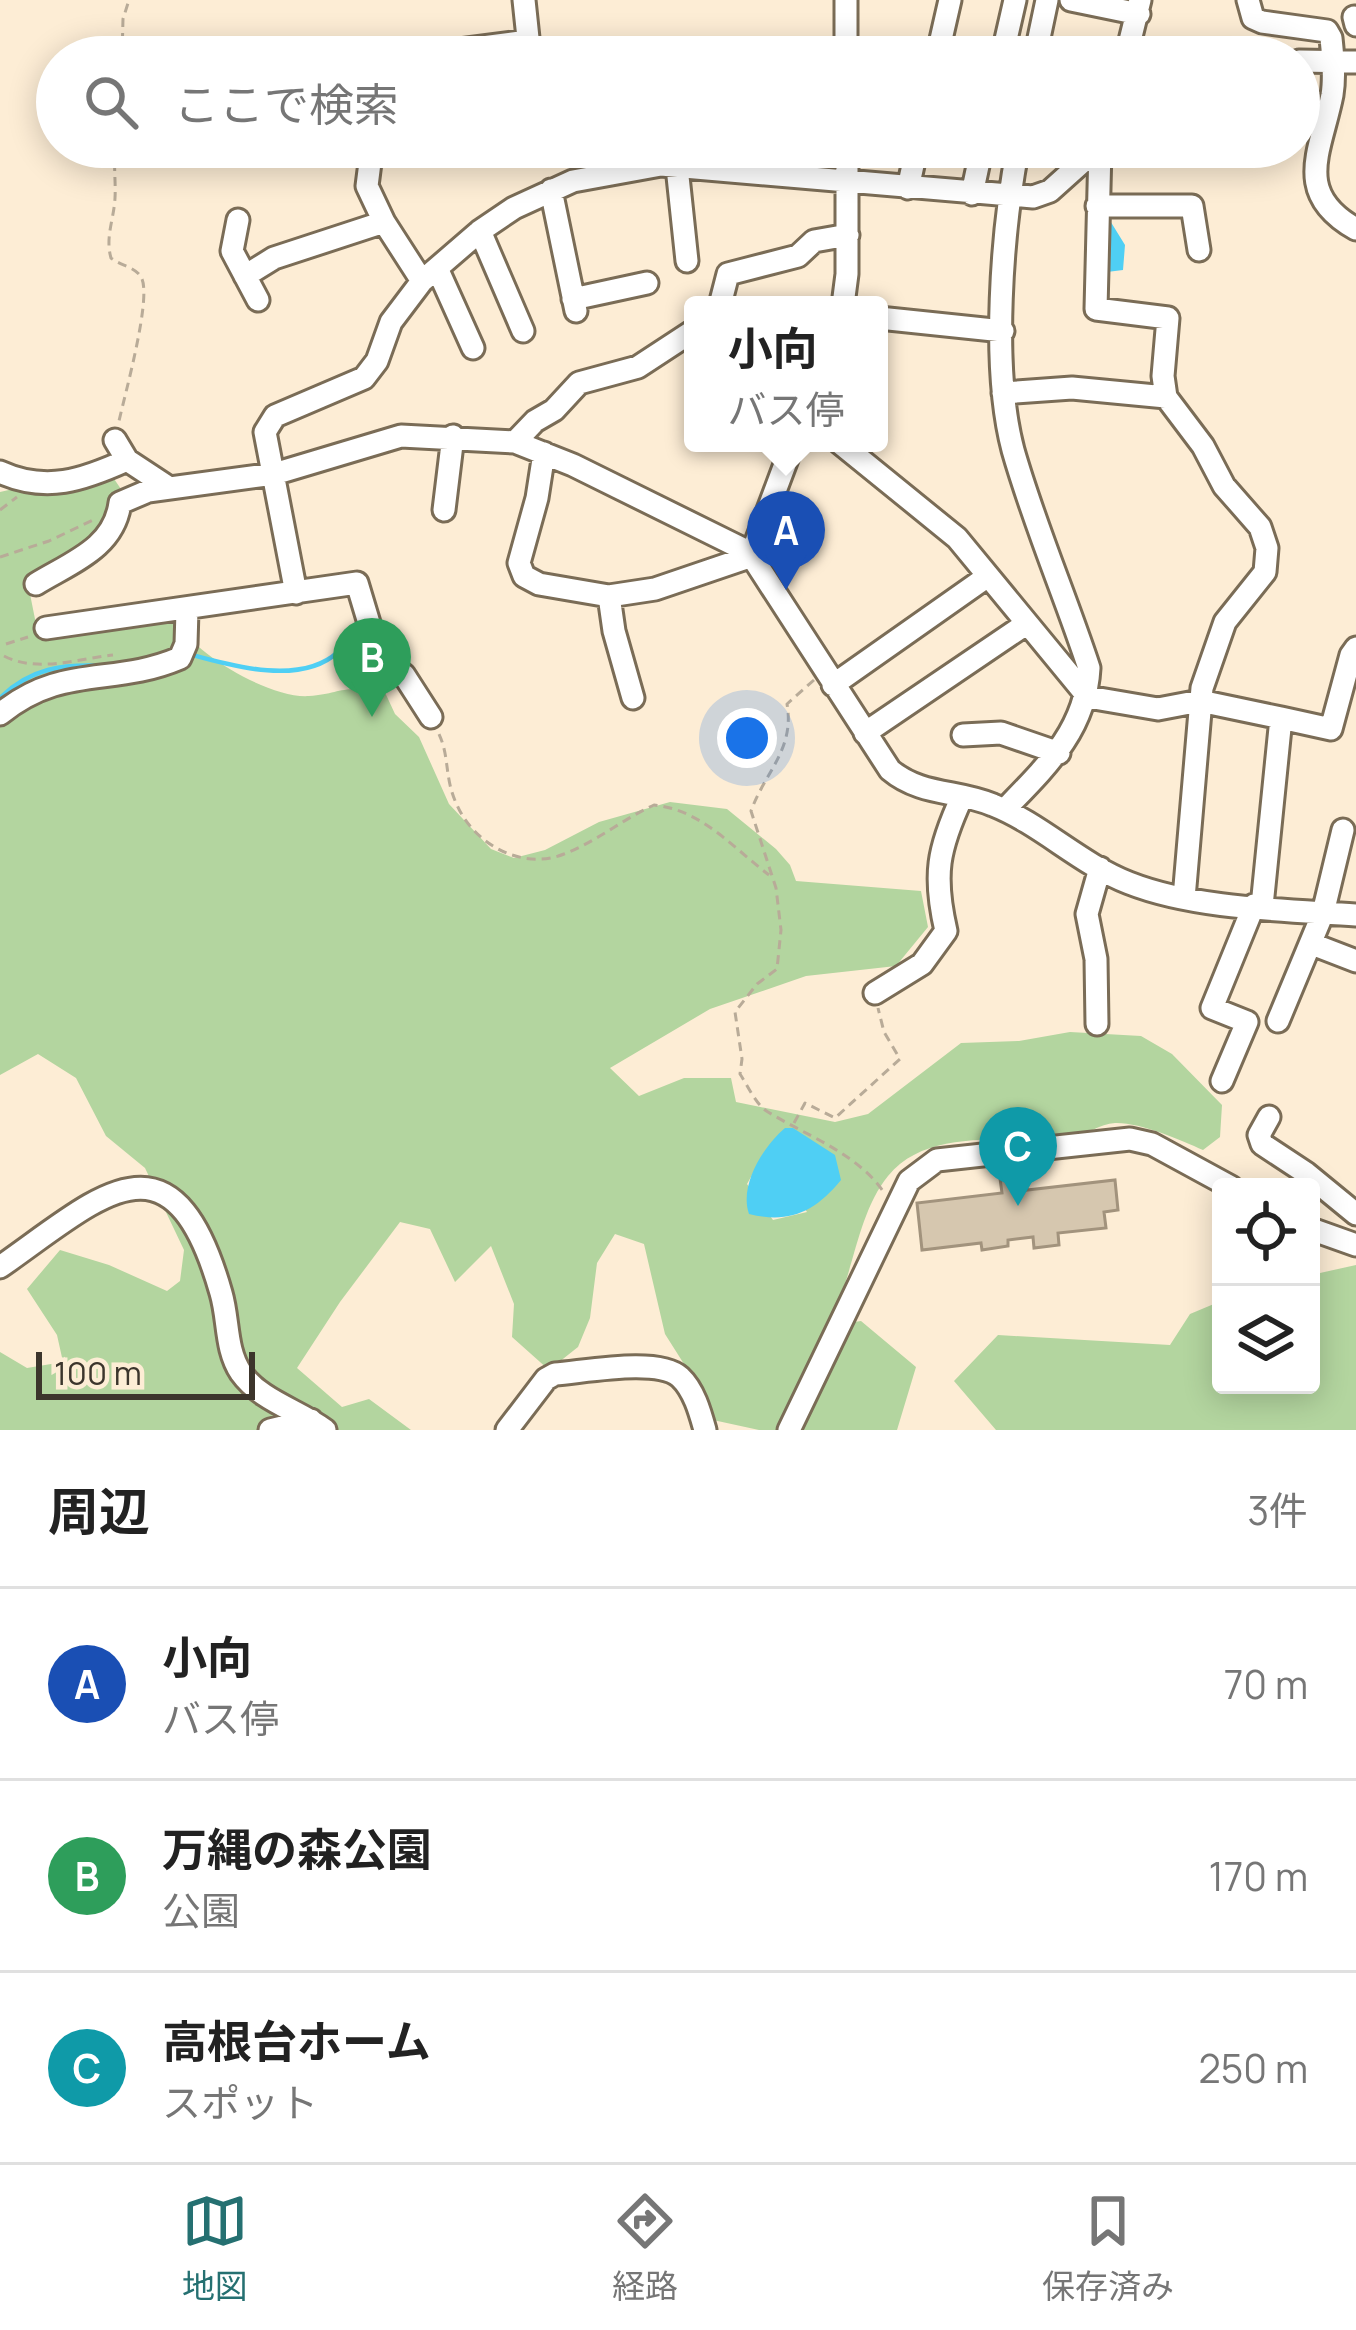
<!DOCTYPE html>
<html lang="ja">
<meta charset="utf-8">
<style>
body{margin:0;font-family:Manrope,"Noto Sans JP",sans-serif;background:#f2f2f2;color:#222}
.controls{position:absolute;right:36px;bottom:36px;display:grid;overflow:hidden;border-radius:12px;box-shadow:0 6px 30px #0003}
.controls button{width:108px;height:108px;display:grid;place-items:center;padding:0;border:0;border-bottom:3px solid #e0e0e0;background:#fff;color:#222;font:60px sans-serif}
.scale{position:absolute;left:36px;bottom:30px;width:219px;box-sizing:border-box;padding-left:12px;border:6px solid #3c352c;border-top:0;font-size:33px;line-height:42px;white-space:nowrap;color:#3c352c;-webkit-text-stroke:9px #fdedd5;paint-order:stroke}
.you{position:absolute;left:747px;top:738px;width:42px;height:42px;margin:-30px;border:9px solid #fff;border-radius:50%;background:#1a73e8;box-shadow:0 0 0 18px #1a73e833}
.badge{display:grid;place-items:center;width:78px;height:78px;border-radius:50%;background:#257071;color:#fff;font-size:39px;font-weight:700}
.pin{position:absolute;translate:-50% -99px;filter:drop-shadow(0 3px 6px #0008)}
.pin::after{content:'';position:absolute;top:63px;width:42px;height:36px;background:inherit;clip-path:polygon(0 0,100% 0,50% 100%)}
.popup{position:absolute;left:684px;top:296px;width:204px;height:156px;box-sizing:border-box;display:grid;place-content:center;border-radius:12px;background:#fff;filter:drop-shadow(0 3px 9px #0005);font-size:39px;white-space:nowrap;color:#767676}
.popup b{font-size:45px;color:#222}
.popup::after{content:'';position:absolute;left:50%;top:100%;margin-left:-24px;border:24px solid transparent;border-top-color:#fff}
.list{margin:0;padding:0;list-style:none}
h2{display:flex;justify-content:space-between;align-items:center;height:156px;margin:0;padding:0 48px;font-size:51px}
h2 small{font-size:39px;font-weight:400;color:#767676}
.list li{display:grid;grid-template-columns:78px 1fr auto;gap:36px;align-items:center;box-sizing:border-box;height:192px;padding:0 48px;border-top:3px solid #e0e0e0}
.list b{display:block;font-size:45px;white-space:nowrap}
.list p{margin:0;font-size:39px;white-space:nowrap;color:#767676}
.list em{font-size:39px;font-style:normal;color:#767676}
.icon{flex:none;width:66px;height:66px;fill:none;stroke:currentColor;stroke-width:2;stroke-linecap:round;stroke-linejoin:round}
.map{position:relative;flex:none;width:1356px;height:1430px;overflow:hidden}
.search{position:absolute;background:#fff;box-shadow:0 6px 30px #0003;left:36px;right:36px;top:36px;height:132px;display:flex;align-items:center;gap:30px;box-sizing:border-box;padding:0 42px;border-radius:66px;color:#767676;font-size:45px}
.sheet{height:732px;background:#fff}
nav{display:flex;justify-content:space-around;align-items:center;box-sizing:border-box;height:168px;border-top:3px solid #e0e0e0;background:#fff;font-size:33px;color:#767676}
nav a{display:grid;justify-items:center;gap:6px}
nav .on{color:#257071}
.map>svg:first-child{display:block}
.green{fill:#b3d59f;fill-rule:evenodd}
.water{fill:#4fcff4}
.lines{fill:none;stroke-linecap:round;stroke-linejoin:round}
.stream{stroke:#4fcff4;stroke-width:4.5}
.building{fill:#d6c7af;stroke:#a2937d;stroke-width:3}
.minor-casing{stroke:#7a6c56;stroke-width:27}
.path{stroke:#b8ab98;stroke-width:3;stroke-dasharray:9 6;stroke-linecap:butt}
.minor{stroke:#fff;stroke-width:21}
</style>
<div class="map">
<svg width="1356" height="1430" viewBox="0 0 1356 1430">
<rect width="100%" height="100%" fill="#fdedd5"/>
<path class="green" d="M 110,473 L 123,492 C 107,548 58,546 28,584 L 37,629 L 175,619 C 192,653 270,699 309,696 C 338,694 343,685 374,691 L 382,686 L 395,714 L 419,737 L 449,804 L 491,849 L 514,858 L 545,850 L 599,822 L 670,802 L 727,809 L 776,849 L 790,865 L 796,881 L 921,891 L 928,927 L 896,966 L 806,976 L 710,1009 L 610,1068 L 639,1096 L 684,1078 L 731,1078 L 736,1102 L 835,1122 L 868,1114 L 961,1043 L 1019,1041 L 1070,1032 L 1141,1036 L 1172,1054 L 1222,1105 L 1220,1137 L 1203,1150 C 1181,1140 1139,1122 1115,1123 C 1100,1124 1086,1135 1071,1137 C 1012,1145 930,1125 888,1176 C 858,1213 854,1270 834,1313 L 848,1323 L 861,1321 L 916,1367 L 897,1430 L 759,1430 L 713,1420 L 696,1383 L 665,1334 L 644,1244 L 615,1234 L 597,1263 L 590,1318 L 578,1347 L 549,1370 L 512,1337 L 514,1304 L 491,1246 L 455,1282 L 430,1229 L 400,1222 L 340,1302 L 297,1368 L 342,1407 L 369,1399 L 411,1430 L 0,1430 L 0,1352 L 27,1368 L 63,1362 L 57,1335 L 27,1289 L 60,1250 L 109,1265 L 167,1291 L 180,1281 L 184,1250 L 145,1168 L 106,1136 L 76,1078 L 38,1054 L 0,1075 L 0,492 L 62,478 ZM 765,1152 L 807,1212 L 773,1220 L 747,1184 Z
M 1356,1265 L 1356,1430 L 996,1430 L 954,1381 L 998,1335 L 1170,1345 L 1190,1314 L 1221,1301 L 1221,1385 L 1311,1385 L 1311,1275 Z"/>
<path class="water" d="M 1109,219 L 1125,245 L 1123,270 L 1107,272 Z
M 785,1128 L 793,1128 L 835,1155 L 841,1180 C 815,1212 789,1224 749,1214 C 739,1185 763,1147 785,1128 Z"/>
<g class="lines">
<path class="stream" d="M 189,654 C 232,666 301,686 338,652
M 0,698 C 31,668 62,664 104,666"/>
</g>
<path class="building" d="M 1024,1167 L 1027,1190 L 1115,1180 L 1118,1210 L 1104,1212 L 1106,1228 L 1058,1233 L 1059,1245 L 1034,1248 L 1033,1237 L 1008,1240 L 1008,1246 L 982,1250 L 981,1243 L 922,1250 L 917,1203 L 1002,1193 L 999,1171 Z"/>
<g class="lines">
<defs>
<path id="minor" d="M 524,0 L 530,57
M 846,0 L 846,57
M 1071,0 L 1139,14
M 1248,0 L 1253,18 L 1262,22 L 1327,31 L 1331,38 C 1333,57 1335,77 1332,95 C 1321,151 1292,193 1356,229
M 1354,17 L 1356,25
M 444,52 L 528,41
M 937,57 L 950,0
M 1002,57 L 1015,0
M 1035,57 L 1047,0
M 1126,57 L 1140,0
M 1299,61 L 1356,62
M 338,147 L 371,157
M 372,147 L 367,186 L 384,222 L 422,281
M 1100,148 L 1096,309 L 1168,318 L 1163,376 L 1166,397 L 1203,446 L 1224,486 L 1260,527 L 1267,548 L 1265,572 L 1225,622 L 1202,688 L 1184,898
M 677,167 L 687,261
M 908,188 L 917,147
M 551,190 L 576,311
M 972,194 L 982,147
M 1097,206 L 1192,206 L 1199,250
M 238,220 L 232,251 L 258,300
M 480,231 L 523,331
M 437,268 L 473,348
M 245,276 L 274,258 L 384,222
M 573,299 L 647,283
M 720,305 L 728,274 L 798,256 L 814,241 L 848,235
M 843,305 L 847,274 L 847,147
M 879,318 L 1003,331
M 1003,393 L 1072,388 L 1166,397
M 115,440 L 127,460 L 168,487
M 515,442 L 535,421 L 554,410 L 579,383 L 638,367 L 693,331
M 793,443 L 756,542 L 756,563 L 890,770 C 921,796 958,790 993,805 C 1041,824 1080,864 1129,883 C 1195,909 1285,910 1356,915
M 840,443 L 957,538 L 1088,697 L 1158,709 L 1200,701 L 1281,718 L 1262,906
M 544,453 L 537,498 L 519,563 L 524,576 L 539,584 L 609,596 L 655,589 L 755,555
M 0,472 C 46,493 83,480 127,460
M 444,510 L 453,436
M 36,584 C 72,562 114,548 120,503 L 148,491 L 274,474 L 401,436 L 515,442 L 573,465 L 755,555
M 296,593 L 265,432 L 275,416 L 364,378 L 377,361 L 391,322 L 422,281 L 480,231 L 514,208 L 573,181 L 661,165 L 1033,197 L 1050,191 L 1099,147
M 609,596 L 614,631 L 633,698
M 46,628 L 357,583 L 375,643 L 386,662 L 404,675 L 431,717
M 833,685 L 988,576
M 0,714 C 63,663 112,687 180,658 L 186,644 L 187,610
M 1281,718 L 1331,729 L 1351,655 L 1356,648
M 865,733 L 1026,624
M 963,735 L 1001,733 L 1059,753
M 1008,811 L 1010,804 C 1049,764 1086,727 1089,668 C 1065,595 1034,524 1013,450 C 991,367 1002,231 1018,147
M 1312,944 L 1356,961
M 875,993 L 922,964 L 946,931 C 933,875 938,849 962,797
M 1278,1021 L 1323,913 L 1343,830
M 1097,1024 L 1096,959 L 1087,914 L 1100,868
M 1222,1081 L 1247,1022 L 1212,1008 L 1254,905
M 1269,1117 L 1259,1135 L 1262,1144 L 1306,1173 L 1356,1214
M 1311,1229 L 1356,1245
M 0,1267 C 99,1198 172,1120 221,1293 C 229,1320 225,1349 241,1373 C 261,1401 298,1410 325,1430
M 270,1430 L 311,1420
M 507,1430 L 546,1379 L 555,1374 C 584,1372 658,1357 680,1377 C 694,1390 700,1412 705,1430
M 789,1430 L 909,1181 L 937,1160 L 1130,1139 L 1152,1144 L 1231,1187"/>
</defs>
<use href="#minor" class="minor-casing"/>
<path class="path" d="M 122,57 L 123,19 L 129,0
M 116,147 C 113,165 116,181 115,198 C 114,219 105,237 111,258 C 121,266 137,267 142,279 C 151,301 125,394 119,421
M 0,510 L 17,497
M 0,557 L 49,541 L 93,520
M 6,644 L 28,637
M 4,656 C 37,673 77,659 113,655
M 814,680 L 787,704 C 795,749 765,772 751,811 L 776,888 L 781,930 L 777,969 L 757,984 L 735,1012 L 742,1059 L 740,1074 C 748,1086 756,1105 768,1112 C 807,1136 859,1154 885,1194
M 439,734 C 450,758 444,778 457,805 C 474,844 522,871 564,854 C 596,842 623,819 654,805 C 702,810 732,847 769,875
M 794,1123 L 805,1103 L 835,1118 L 900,1059 L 884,1032 L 878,1008"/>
<use href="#minor" class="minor"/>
</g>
</svg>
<div class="controls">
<button><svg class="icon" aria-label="locate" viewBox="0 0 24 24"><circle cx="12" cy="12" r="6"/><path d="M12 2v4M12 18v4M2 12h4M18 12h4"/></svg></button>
<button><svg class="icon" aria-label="layers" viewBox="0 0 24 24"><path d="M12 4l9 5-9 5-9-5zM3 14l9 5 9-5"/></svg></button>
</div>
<div class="scale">100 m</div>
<div class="you"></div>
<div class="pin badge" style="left:786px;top:590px;background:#1a4fb4">A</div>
<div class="popup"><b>小向</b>バス停</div>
<div class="pin badge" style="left:372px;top:717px;background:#2e9e5b">B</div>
<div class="pin badge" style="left:1018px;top:1206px;background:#0f9aa8">C</div>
<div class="search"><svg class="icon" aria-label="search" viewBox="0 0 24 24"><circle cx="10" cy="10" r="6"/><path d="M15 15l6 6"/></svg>ここで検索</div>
</div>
<section class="sheet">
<h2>周辺<small>3件</small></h2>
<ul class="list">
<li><span class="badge" style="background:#1a4fb4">A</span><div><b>小向</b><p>バス停</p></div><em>70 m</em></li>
<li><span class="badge" style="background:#2e9e5b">B</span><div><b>万縄の森公園</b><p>公園</p></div><em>170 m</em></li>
<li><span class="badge" style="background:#0f9aa8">C</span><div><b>高根台ホーム</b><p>スポット</p></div><em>250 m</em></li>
</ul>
</section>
<nav>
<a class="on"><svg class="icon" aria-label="map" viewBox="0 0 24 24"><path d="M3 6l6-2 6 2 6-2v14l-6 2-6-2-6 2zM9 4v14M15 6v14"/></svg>地図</a>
<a><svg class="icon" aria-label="directions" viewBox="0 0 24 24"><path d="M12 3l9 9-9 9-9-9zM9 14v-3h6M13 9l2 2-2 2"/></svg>経路</a>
<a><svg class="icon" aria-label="saved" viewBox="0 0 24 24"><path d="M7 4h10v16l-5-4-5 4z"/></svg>保存済み</a>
</nav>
